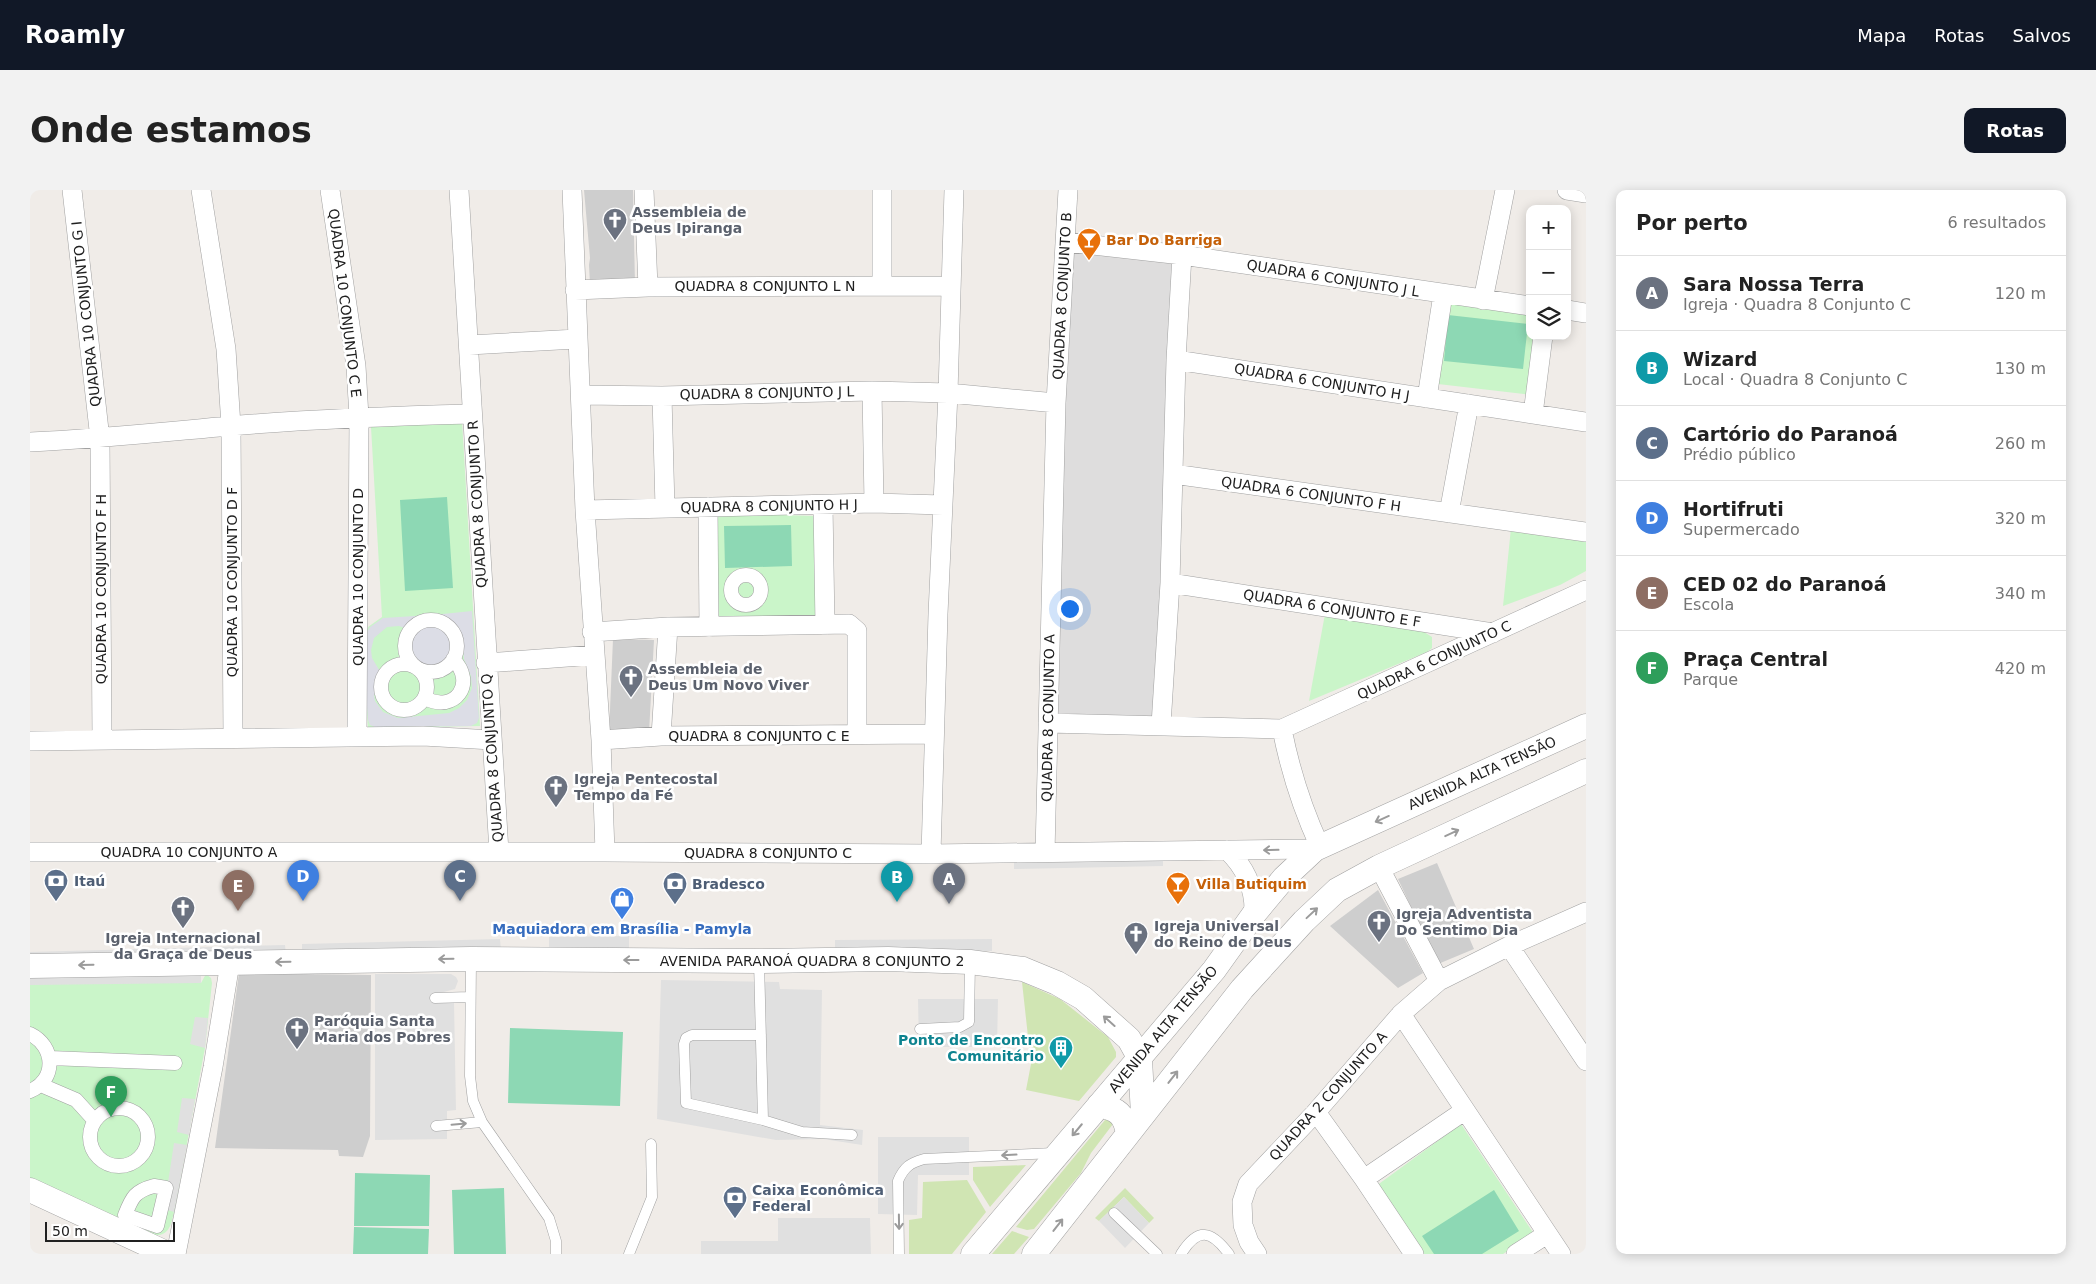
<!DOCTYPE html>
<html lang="pt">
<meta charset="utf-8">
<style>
body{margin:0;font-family:"DejaVu Sans",sans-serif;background:#f2f2f2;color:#222}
.controls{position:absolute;right:15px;top:15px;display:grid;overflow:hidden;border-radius:10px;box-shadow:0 2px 12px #0003}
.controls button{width:45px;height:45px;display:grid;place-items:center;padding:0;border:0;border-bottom:1px solid #e0e0e0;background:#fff;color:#222;font:25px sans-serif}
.scale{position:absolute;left:15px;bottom:12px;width:130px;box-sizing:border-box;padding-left:5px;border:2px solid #202020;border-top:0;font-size:14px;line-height:18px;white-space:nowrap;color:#202020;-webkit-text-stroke:4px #fff;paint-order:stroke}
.you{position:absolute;left:1039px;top:418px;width:18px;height:18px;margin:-12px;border:4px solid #fff;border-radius:50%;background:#1a73e8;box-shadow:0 0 0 8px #1a73e833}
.badge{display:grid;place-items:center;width:32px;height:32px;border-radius:50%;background:#111827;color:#fff;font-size:16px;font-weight:700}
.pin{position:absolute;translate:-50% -41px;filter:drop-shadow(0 1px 2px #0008)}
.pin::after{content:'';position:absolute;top:26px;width:18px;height:15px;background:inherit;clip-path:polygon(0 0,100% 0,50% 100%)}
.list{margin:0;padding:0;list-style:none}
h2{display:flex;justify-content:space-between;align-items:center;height:65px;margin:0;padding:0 20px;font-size:21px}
h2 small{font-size:16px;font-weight:400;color:#767676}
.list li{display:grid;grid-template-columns:32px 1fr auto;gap:15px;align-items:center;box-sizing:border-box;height:75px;padding:0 20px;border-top:1px solid #e0e0e0}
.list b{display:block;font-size:19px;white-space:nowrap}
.list p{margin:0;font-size:16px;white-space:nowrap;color:#767676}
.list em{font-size:16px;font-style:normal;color:#767676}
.icon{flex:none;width:28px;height:28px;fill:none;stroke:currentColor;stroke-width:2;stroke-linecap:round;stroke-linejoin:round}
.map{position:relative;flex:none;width:1556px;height:1064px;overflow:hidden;border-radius:10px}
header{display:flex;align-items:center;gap:30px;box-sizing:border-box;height:70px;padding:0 25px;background:#111827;color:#fff}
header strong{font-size:24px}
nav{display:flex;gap:28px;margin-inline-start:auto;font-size:18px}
.intro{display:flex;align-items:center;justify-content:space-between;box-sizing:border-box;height:120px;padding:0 30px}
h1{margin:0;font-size:35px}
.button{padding:12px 22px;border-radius:10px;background:#111827;color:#fff;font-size:18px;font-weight:700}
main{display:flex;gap:30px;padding:0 30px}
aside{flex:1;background:#fff;border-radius:10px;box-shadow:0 2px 12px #0003}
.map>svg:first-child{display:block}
.residential{fill:#dedddd}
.religious{fill:#cecece}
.grass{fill:#d0e5b3}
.park{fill:#caf5c9}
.pitch{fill:#8dd8b4}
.parking{fill:#e0e0e0}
.plaza{fill:#dcdde6}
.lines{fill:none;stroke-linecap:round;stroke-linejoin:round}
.service-casing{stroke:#a1a1a1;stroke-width:11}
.pedestrian-casing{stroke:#a1a1a1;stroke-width:15}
.minor-casing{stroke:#a1a1a1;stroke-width:20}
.tertiary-casing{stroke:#a1a1a1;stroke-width:25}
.service{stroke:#fff;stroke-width:10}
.pedestrian{stroke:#fff;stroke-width:14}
.minor{stroke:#fff;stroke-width:19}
.tertiary{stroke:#fff;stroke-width:24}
.oneway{stroke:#9b9b9b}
.labels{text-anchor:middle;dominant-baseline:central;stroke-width:5;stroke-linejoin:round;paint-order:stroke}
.worship-label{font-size:14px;font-weight:bold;fill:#5b616d;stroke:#fff;text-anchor:start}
.food-label{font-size:14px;font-weight:bold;fill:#c56008;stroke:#fff;text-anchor:start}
.street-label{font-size:14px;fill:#202020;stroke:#fff}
.service-label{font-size:14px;font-weight:bold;fill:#4e5e75;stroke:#fff;text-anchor:start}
.shop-label{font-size:14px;font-weight:bold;fill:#366cbe;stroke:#fff}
.culture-label{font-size:14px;font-weight:bold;fill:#0d838f;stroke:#fff;text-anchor:end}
</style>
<header>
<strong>Roamly</strong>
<nav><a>Mapa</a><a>Rotas</a><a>Salvos</a></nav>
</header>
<div class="intro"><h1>Onde estamos</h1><a class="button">Rotas</a></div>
<main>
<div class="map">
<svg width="1556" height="1064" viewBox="0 0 1556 1064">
<rect width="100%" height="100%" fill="#f0ece8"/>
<path class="residential" d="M 1036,52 L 1152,65 L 1131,535 L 1018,533 Z"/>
<path class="religious" d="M 554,0 L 603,0 L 605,95 L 560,94 L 559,75 L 560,68 Z
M 583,449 L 624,450 L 619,543 L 579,543 Z
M 1407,673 L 1444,759 L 1408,774 L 1368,689 Z
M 1348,700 L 1393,783 L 1368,798 L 1300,736 Z
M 209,783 L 341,785 L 340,946 L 333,967 L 309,966 L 308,960 L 185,958 Z"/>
<path class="grass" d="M 992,792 L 1030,809 L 1078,847 L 1086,862 L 1086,867 L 1049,911 L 996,900 L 1001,874 Z
M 1080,924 L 1083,934 L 1061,963 L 1051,983 L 1004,1039 L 997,1040 L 986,1037 Z
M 996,975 L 960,1017 L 943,990 L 943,977 Z
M 937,990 L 956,1022 L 922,1064 L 879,1064 L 879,1030 L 892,1028 L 893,992 Z
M 1095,998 L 1124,1028 L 1119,1033 L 1094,1007 L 1069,1031 L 1065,1028 Z
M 982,1041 L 999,1047 L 984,1064 L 962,1064 Z"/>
<path class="park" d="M 1418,109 L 1500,119 L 1500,146 L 1509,146 L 1502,205 L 1408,194 Z
M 432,231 L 450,536 L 338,538 L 332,454 L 338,437 L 352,427 L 341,237 Z
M 682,323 L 787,326 L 789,427 L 682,428 Z
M 1481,338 L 1556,352 L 1556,381 L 1530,395 L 1473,416 Z
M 1295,424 L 1391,440 L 1402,447 L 1402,458 L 1397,462 L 1279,511 Z
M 176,784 L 181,788 L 182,793 L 175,858 L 144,1022 C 141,1035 139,1047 123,1045 L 0,990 L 0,793 L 171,793 Z
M 1431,934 L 1504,1044 L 1473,1064 L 1391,1064 L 1346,996 Z"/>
<path class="pitch" d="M 1418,125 L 1498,134 L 1493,179 L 1414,171 Z
M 417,307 L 423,398 L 375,401 L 370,310 Z
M 761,335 L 762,376 L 695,378 L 694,336 Z
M 480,838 L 593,842 L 590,916 L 478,913 Z
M 325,983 L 400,985 L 399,1036 L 324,1036 Z
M 474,998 L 476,1064 L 424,1064 L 422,1000 Z
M 1464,1000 L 1489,1041 L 1452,1064 L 1404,1064 L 1392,1046 Z
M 324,1037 L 399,1039 L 398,1064 L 323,1064 Z"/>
<path class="parking" d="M 1133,665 L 1133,676 L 984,679 L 984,667 Z
M 599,746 L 599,758 L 519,760 L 519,747 Z
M 470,749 L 471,761 L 272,765 L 272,754 Z
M 962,749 L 962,761 L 805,762 L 805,750 Z
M 255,755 L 256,764 L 0,771 L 0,762 Z
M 171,773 L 171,793 L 0,795 L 0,776 Z
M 345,784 L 421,784 L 426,787 L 428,791 L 425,799 L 410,803 L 424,812 L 426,920 L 417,921 L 417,949 L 345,950 Z
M 631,790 L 749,792 L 750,799 L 792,800 L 790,935 L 833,940 L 832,955 L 793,949 L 746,950 L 627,929 Z
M 888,809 L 968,809 L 967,857 L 889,857 Z
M 165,827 L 178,828 L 175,858 L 160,854 Z
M 152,908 L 165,909 L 159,945 L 147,942 Z
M 848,947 L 939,947 L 939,985 L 888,985 L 887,1025 L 848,1024 Z
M 144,953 L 157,955 L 144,1022 L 134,1019 Z
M 1094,1007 L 1119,1033 L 1095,1058 L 1069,1031 Z
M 748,1028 L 840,1028 L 841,1064 L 671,1064 L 671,1051 L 748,1051 Z"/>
<path class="plaza" d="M 442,421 L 449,528 L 447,533 L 441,536 L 345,537 L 340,535 L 338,530 L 332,454 L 335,445 L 340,437 L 353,428 L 401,425 L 380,434 L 377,439 L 369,436 L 357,437 L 344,448 L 341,460 L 342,468 L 351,483 L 348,492 L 348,503 L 344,505 L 345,511 L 353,522 L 368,528 L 419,523 L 429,518 L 437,510 L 442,498 L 441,486 L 434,469 L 432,449 L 428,440 L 422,432 L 403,425 Z
M378 456a22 22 0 1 1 44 0a22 22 0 1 1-44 0Z"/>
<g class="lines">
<defs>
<path id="service" d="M 441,769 L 440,886 L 443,911 L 452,932 L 519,1028 L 526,1051 L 526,1064
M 729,771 L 733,930 L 656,913 L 654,854 L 656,848 L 662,845 L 731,845
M 405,808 L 440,807
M 890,839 L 930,837 L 939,832 L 940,772
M 733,930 L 772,942 L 822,945
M 406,936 L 452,932
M 1084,1023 L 1127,1064
M 599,1064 L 622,1007 L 621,954
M 869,1064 L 868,991 C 874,977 880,973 894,969 L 1024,963
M 1151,1064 C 1168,1037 1181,1040 1199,1064"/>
<path id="pedestrian" d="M701 400a15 15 0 1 1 30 0a15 15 0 1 1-30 0Z
M375 456a26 26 0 1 1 52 0a26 26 0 1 1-52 0Z
M351 497a23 23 0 1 1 46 0a23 23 0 1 1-46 0Z
M 395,508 C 425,524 447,493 423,469
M 0,844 C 25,856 27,890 0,901
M 20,868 L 145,873
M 11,895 L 46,910 L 65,931
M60 947a29 29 0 1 1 58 0a29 29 0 1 1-58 0Z
M 124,996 L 136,998 L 127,1036 L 95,1025 C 102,1007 105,1001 124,996 Z"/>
<path id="minor" d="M 42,0 L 70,249 L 72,549
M 171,0 L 196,159 L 201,236 L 203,548
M 300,0 L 326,176 L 329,227 L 327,547
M 429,0 L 469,662
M 542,0 L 555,320 L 571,550 L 575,662
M 614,0 L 618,97
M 1537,0 L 1556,3
M 1036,52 L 1152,65 L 1500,116
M 852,96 L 852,0
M 545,100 L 618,97 L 920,96
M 1453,110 L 1475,0
M 1537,120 L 1556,123
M 439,155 L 547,149
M 1146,170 L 1556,232
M 842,201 L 844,313
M 552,205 L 632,206 L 842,201 L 918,203 L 1026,213
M 632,206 L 635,318
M 1397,208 L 1413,104
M 1503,224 L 1513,146
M 0,252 C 67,249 133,242 200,236 C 280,229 361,226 442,224
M 1143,284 L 1556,342
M 793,315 L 795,435
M 678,317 L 679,437
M 555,320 L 844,313 L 913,315
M 1419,323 L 1439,214
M 1140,393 L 1463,443
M 562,442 L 638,437 L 819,434 L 827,441 L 827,545
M 456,473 L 564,465
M 1018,533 L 1252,539 L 1556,400
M 1131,535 L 1140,393 L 1146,170 L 1152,65
M 1252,539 C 1260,580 1272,618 1290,657
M 631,546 L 638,437
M 571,550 L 631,546 L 904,544
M 0,551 L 393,546 L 462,550
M 1197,660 C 1216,678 1225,699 1224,724
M 0,662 L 575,662 L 901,664 L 1285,659
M 1015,663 L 1026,213 L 1038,0
M 901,664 L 908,424 L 918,203 L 924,0
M 1349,677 L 1409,791
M 1479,756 L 1556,871
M 1371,824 L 1531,1064
M 1286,922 L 1334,989 L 1384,1064
M 1334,989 L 1434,921
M 146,1064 L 183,877 L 200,773
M 1227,1064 L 1219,1052 L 1213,1035 L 1212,1012 L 1218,994 L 1286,922 L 1371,824 L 1409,791 L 1479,756 L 1556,722
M 1486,1064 L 1517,1044"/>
<path id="tertiary" d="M 0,776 L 441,769 L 729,771 L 858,769 L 940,772 L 993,779 L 1027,793 L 1053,808 L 1099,849 L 1110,869 L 1113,925
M 1069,915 C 1087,919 1095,924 1098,944
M 0,1000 L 138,1064
M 943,1064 L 1184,780 L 1224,724 L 1254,688 L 1285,659 L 1556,536
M 1004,1064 L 1212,799 L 1274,731 L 1307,700 L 1349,677 L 1556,581"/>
</defs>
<use href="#service" class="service-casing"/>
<use href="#pedestrian" class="pedestrian-casing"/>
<use href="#minor" class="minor-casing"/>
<use href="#tertiary" class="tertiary-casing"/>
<use href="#service" class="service"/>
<use href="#pedestrian" class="pedestrian"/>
<use href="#minor" class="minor"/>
<use href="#tertiary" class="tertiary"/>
</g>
<defs><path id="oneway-shaft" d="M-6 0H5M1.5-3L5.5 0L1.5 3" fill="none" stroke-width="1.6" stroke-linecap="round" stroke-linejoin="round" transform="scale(1.25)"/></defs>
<g class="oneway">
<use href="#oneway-shaft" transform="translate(1352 629) rotate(156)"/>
<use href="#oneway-shaft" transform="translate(1422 643) rotate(-25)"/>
<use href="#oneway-shaft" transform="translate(1241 660) rotate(179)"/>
<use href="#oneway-shaft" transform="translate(1282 723) rotate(-43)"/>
<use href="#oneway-shaft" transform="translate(416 769) rotate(179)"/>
<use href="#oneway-shaft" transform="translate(601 770) rotate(-180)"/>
<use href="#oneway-shaft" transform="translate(253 772) rotate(179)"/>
<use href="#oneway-shaft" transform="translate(56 775) rotate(179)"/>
<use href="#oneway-shaft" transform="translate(1079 831) rotate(-138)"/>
<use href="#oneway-shaft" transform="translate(1143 887) rotate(-52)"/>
<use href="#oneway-shaft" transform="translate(429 934) rotate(-5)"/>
<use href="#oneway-shaft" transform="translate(1047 940) rotate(130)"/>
<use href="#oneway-shaft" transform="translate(979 965) rotate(177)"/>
<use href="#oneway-shaft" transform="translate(869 1032) rotate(89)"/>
<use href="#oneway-shaft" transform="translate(1028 1035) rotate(-52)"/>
</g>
<defs>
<symbol id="church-pin" viewBox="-11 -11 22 30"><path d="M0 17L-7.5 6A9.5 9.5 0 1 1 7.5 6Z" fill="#6b7280" stroke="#fff"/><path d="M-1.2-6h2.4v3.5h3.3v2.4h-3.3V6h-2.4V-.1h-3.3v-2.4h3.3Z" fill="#fff"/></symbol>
<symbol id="bar-pin" viewBox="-11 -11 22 30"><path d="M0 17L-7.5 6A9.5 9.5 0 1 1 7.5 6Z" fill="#e8710a" stroke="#fff"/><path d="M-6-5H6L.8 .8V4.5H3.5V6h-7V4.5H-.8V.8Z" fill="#fff"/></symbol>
<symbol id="bank-pin" viewBox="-11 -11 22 30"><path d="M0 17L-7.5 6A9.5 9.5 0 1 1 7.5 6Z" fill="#5c6f8a" stroke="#fff"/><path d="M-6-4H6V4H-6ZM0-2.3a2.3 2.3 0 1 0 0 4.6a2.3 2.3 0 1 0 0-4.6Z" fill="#fff"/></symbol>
<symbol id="shop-pin" viewBox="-11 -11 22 30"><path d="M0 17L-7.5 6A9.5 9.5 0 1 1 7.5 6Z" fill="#3f7fe0" stroke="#fff"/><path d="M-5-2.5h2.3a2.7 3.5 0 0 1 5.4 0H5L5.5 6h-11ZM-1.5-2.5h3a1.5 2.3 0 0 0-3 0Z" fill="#fff"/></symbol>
<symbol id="building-pin" viewBox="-11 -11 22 30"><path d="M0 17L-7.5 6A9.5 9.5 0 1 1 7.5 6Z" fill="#0f9aa8" stroke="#fff"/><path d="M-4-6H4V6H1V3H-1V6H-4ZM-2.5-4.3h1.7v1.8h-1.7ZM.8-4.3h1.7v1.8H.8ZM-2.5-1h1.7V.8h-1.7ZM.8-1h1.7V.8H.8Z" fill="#fff"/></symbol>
</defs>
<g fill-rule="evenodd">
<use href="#church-pin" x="571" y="16" width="28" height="38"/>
<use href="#bar-pin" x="1045" y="36" width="28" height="38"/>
<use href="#church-pin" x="587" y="473" width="28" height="38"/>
<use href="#church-pin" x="512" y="583" width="28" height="38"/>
<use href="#bank-pin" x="12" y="677" width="28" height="38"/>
<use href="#bank-pin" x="631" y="680" width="28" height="38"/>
<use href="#bar-pin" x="1134" y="680" width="28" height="38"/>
<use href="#shop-pin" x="578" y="695" width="28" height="38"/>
<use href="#church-pin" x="139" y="704" width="28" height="38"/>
<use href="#church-pin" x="1335" y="718" width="28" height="38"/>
<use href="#church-pin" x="1092" y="730" width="28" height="38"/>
<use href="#church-pin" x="253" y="825" width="28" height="38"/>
<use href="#building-pin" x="1017" y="844" width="28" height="38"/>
<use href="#bank-pin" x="691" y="994" width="28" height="38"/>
</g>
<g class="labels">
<g class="worship-label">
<text x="602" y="22">Assembleia de<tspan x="602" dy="16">Deus Ipiranga</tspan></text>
<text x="618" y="479">Assembleia de<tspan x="618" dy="16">Deus Um Novo Viver</tspan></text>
<text x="544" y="589">Igreja Pentecostal<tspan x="544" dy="16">Tempo da Fé</tspan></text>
<text x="1366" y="724">Igreja Adventista<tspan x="1366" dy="16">Do Sentimo Dia</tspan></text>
<text x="1124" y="736">Igreja Universal<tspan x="1124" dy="16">do Reino de Deus</tspan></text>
<text x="153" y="748" text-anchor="middle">Igreja Internacional<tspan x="153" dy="16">da Graça de Deus</tspan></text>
<text x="284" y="831">Paróquia Santa<tspan x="284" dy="16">Maria dos Pobres</tspan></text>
</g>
<g class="food-label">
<text x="1076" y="50">Bar Do Barriga</text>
<text x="1166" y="694">Villa Butiquim</text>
</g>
<g class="street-label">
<text transform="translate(1303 88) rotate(9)">QUADRA 6 CONJUNTO J L</text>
<text x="735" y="96">QUADRA 8 CONJUNTO L N</text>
<text transform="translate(1032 106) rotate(-87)">QUADRA 8 CONJUNTO B</text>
<text transform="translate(315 113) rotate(83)">QUADRA 10 CONJUNTO C E</text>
<text transform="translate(56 124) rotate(-96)">QUADRA 10 CONJUNTO G I</text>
<text transform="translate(1292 192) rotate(9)">QUADRA 6 CONJUNTO H J</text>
<text transform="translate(737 203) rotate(-1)">QUADRA 8 CONJUNTO J L</text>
<text transform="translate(1281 304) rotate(8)">QUADRA 6 CONJUNTO F H</text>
<text transform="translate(447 314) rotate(-93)">QUADRA 8 CONJUNTO R</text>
<text transform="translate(739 316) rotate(-1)">QUADRA 8 CONJUNTO H J</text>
<text transform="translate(328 387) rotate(-90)">QUADRA 10 CONJUNTO D</text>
<text transform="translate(202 392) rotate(-90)">QUADRA 10 CONJUNTO D F</text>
<text transform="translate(71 399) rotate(-90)">QUADRA 10 CONJUNTO F H</text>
<text transform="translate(1302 418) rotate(9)">QUADRA 6 CONJUNTO E F</text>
<text transform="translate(1404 470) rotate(-25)">QUADRA 6 CONJUNTO C</text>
<text transform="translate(1018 528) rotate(-89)">QUADRA 8 CONJUNTO A</text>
<text x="729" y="546">QUADRA 8 CONJUNTO C E</text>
<text transform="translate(462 568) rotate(-94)">QUADRA 8 CONJUNTO Q</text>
<text transform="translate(1452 583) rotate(-24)">AVENIDA ALTA TENSÃO</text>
<text x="159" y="662">QUADRA 10 CONJUNTO A</text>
<text x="738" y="663">QUADRA 8 CONJUNTO C</text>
<text x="782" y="771">AVENIDA PARANOÁ QUADRA 8 CONJUNTO 2</text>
<text transform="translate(1133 839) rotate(-50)">AVENIDA ALTA TENSÃO</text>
<text transform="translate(1298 906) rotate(-48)">QUADRA 2 CONJUNTO A</text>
</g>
<g class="service-label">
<text x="44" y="691">Itaú</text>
<text x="662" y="694">Bradesco</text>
<text x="722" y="1000">Caixa Econômica<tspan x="722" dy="16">Federal</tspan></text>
</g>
<g class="shop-label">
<text x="592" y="739">Maquiadora em Brasília - Pamyla</text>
</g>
<g class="culture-label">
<text x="1014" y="850">Ponto de Encontro<tspan x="1014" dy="16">Comunitário</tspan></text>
</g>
</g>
</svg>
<div class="controls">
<button>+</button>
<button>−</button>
<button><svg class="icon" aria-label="layers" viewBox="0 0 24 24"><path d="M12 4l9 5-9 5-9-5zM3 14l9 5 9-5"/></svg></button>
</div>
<div class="scale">50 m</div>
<div class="you"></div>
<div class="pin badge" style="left:919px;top:714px;background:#6b7280">A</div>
<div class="pin badge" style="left:867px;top:712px;background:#0f9aa8">B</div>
<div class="pin badge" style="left:430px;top:711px;background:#5c6f8a">C</div>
<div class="pin badge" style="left:273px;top:711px;background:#3f7fe0">D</div>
<div class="pin badge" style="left:208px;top:721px;background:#8d6e63">E</div>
<div class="pin badge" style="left:81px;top:927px;background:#2e9e5b">F</div>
</div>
<aside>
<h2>Por perto<small>6 resultados</small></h2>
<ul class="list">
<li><span class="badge" style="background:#6b7280">A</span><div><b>Sara Nossa Terra</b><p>Igreja · Quadra 8 Conjunto C</p></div><em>120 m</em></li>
<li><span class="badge" style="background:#0f9aa8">B</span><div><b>Wizard</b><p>Local · Quadra 8 Conjunto C</p></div><em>130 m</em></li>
<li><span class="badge" style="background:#5c6f8a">C</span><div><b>Cartório do Paranoá</b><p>Prédio público</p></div><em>260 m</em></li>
<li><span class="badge" style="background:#3f7fe0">D</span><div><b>Hortifruti</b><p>Supermercado</p></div><em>320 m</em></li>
<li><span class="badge" style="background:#8d6e63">E</span><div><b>CED 02 do Paranoá</b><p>Escola</p></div><em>340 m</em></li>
<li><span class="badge" style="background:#2e9e5b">F</span><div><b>Praça Central</b><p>Parque</p></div><em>420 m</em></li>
</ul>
</aside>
</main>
